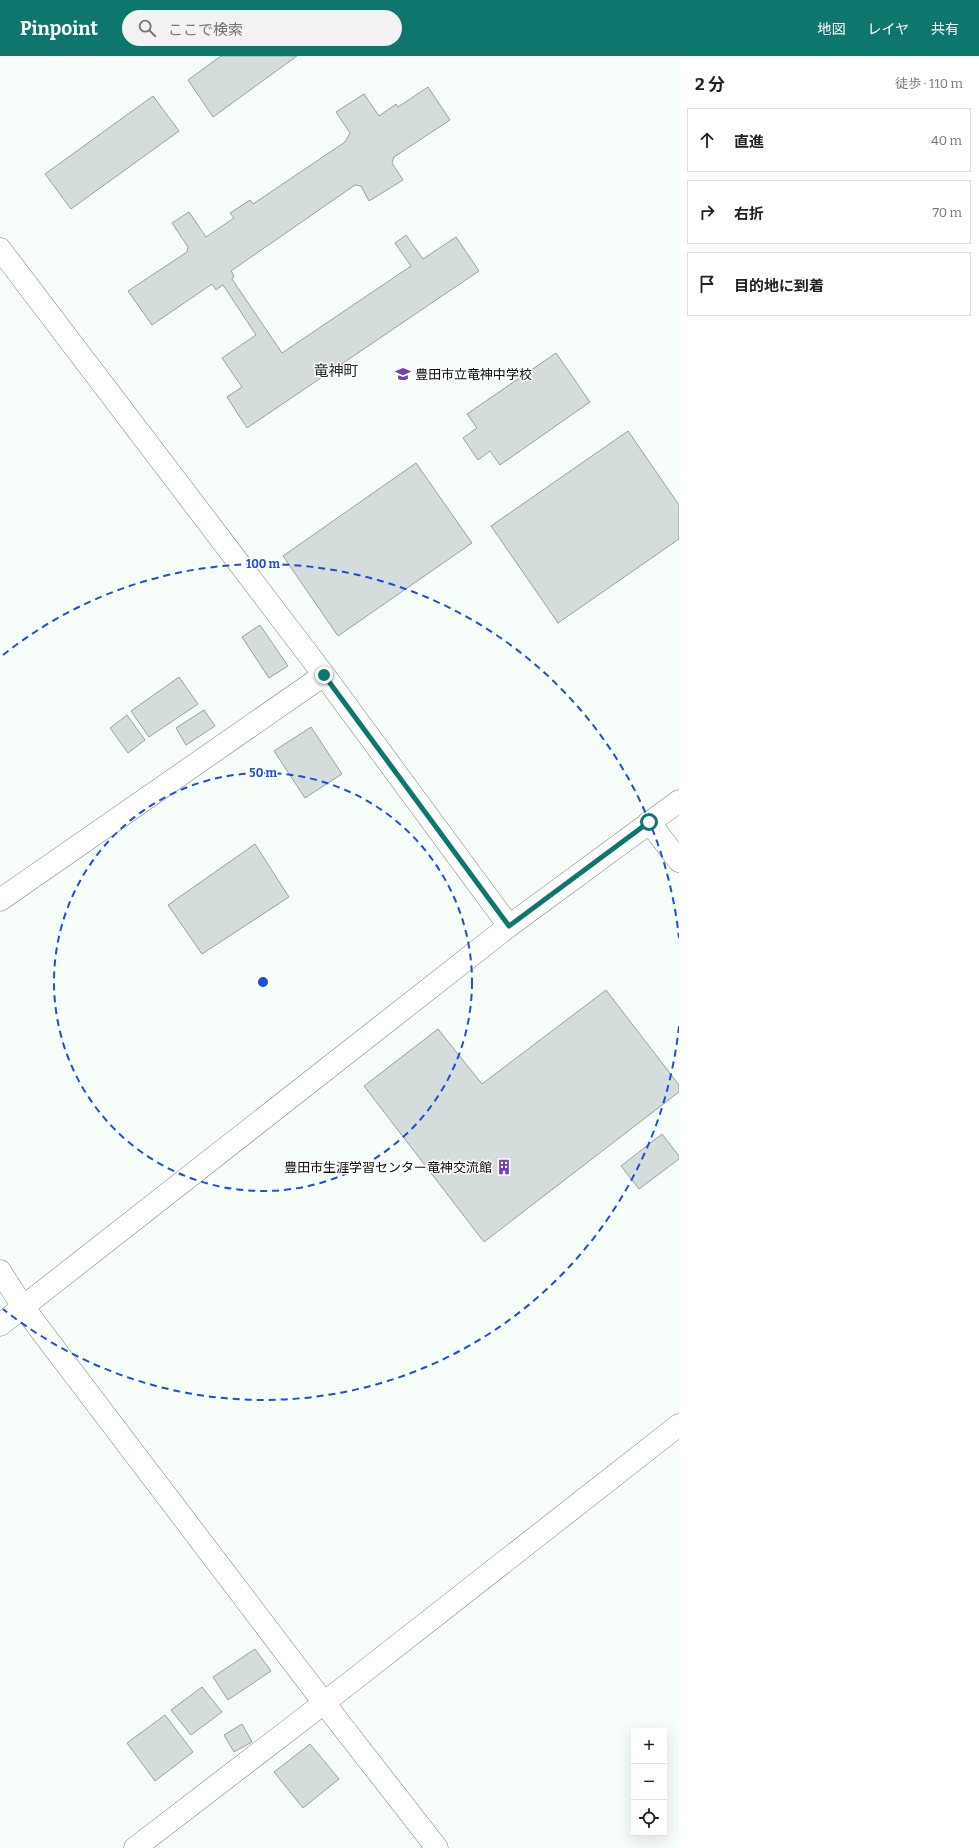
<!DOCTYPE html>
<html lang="ja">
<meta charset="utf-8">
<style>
body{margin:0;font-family:Bitter,"Noto Sans JP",serif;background:#f2f2f2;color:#202124}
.controls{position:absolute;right:12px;bottom:12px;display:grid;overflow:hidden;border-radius:0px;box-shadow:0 4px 16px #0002}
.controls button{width:36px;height:36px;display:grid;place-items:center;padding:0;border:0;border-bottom:1px solid #e0e0e0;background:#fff;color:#202124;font:20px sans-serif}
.stop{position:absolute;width:12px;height:12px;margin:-9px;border:3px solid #0f766e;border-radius:50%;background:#fff}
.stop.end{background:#0f766e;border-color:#fff;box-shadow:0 1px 4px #0008}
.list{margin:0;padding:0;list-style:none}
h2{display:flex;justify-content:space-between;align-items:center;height:52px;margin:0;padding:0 16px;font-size:17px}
h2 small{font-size:13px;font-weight:400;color:#757577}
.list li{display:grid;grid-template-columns:26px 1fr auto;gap:12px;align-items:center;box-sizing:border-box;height:64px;margin:0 8px 8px;padding:0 8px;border:1px solid #e0e0e0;border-radius:0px}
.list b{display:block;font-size:15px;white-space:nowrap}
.list em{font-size:13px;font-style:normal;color:#757577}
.icon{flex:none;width:22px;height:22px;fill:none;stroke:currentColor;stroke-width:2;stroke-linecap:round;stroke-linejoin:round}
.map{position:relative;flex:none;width:679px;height:1792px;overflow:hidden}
header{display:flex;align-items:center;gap:24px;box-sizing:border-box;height:56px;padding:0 20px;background:#0f766e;color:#fff}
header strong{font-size:19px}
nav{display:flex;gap:22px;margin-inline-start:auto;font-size:14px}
.search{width:280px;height:36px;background:#f2f2f2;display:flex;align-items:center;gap:10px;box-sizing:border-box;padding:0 14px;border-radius:22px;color:#757577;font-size:15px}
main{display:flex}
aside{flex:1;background:#fff}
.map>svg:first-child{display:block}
.building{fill:#d4dddc;stroke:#989f9f}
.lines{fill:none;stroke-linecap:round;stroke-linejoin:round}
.minor-casing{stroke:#767d79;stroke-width:23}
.tertiary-casing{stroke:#767d79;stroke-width:23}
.minor{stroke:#fff;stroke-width:22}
.tertiary{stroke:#fff;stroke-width:22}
.route{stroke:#0f766e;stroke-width:5}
.ring{fill:none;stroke:#1d4ed8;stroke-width:2;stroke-dasharray:7 5}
.labels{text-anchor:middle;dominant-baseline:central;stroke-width:3;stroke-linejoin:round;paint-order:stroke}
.poi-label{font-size:13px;fill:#0a0c0b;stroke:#fff;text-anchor:start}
.quarter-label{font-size:15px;fill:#252b28;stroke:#fff}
.centre{fill:#1d4ed8;stroke:#fff;stroke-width:2}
.ring-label{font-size:12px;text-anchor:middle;font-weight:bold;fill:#1d4ed8;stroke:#fff;stroke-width:3;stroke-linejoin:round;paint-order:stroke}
</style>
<header>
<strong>Pinpoint</strong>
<div class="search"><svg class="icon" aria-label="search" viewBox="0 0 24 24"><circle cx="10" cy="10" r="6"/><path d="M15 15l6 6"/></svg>ここで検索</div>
<nav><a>地図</a><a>レイヤ</a><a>共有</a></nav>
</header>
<main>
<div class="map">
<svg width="679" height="1792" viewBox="0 0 679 1792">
<rect width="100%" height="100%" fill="#f7fefa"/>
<path class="building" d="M 221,0 L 297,0 L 213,61 L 188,24 Z
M 428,31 L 450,64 L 394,101 L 392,107 L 403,124 L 369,145 L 361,130 L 355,129 L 231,215 L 234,220 L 232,223 L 282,297 L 411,210 L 395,187 L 406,179 L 423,203 L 456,181 L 479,215 L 247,372 L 227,341 L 242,331 L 222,302 L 256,279 L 223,229 L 216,234 L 212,228 L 152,269 L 128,235 L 187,196 L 188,191 L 172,167 L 189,156 L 206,181 L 234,162 L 230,157 L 250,144 L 253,148 L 345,86 L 350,77 L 336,56 L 364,38 L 379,60 L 396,48 L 398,51 Z
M 153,40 L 179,75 L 71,153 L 45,118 Z
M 556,297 L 590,346 L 500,409 L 490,395 L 478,404 L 463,382 L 477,372 L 467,358 Z
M 628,375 L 679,449 L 679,483 L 558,567 L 491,470 Z
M 416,407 L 472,487 L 338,580 L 283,500 Z
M 260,569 L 288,610 L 269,622 L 242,581 Z
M 179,621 L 198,648 L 149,681 L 131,655 Z
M 204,654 L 215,670 L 186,689 L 176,672 Z
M 127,659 L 145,684 L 128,697 L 110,672 Z
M 311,671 L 342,718 L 305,742 L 274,695 Z
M 255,788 L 289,841 L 202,898 L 168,849 Z
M 606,934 L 679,1029 L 679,1036 L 484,1186 L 364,1030 L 438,973 L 482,1028 Z
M 662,1078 L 679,1100 L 679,1103 L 639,1133 L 621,1110 Z
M 255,1593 L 271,1615 L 228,1644 L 213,1621 Z
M 202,1631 L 222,1656 L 191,1679 L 171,1654 Z
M 165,1659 L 193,1696 L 155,1725 L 127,1687 Z
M 242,1668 L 252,1686 L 234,1696 L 224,1679 Z
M 310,1688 L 339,1723 L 303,1752 L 274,1716 Z"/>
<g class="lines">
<defs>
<path id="minor" d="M 0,193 L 324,619 L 509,870
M 649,766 L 679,805
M 0,844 L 324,619
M 0,1215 L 23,1251 L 324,1647 L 437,1792
M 135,1792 L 324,1647 L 679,1369"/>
<path id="tertiary" d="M 0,1269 L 509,870 L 679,745"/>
</defs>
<use href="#minor" class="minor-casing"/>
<use href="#tertiary" class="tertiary-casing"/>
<use href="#minor" class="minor"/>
<use href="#tertiary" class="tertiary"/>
</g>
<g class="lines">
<path class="route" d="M 324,619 L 509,870 L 649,766"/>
</g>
<g class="ring">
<circle cx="263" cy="926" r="209"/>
<path d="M679 970A418 418 0 0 1 3 1253M3 599A418 418 0 0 1 679 882"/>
</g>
<defs>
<symbol id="school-bare" viewBox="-9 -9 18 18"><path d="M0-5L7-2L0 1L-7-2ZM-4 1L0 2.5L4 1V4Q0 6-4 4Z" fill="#7441b8" stroke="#fff" stroke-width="2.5" paint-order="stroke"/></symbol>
<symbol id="building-bare" viewBox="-9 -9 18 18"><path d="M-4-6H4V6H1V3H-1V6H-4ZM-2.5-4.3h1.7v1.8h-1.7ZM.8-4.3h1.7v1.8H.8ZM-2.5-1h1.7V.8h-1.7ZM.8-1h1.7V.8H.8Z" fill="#7441b8" stroke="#fff" stroke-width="2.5" paint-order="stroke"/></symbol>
</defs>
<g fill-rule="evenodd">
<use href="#school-bare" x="392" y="307" width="22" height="22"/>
<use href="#building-bare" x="493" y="1100" width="22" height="22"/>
</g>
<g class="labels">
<g class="poi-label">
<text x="415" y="318">豊田市立竜神中学校</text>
<text x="492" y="1111" text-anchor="end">豊田市生涯学習センター竜神交流館</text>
</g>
<g class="quarter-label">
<text x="336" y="315">竜神町</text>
</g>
</g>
<circle cx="263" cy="926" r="6" class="centre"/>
<g class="ring-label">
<text x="263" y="512">100 m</text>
<text x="263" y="721">50 m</text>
</g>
</svg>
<div class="controls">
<button>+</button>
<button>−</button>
<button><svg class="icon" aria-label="locate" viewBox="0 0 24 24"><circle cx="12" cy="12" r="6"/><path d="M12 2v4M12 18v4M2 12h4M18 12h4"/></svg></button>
</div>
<div class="stop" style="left:649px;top:766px"></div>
<div class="stop end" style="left:324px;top:619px"></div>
</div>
<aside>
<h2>2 分<small>徒歩 · 110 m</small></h2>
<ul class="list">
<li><svg class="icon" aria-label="ahead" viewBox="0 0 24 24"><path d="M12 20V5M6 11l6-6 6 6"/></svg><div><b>直進</b></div><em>40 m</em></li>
<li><svg class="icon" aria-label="right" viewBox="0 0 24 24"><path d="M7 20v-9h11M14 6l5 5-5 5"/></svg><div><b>右折</b></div><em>70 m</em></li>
<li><svg class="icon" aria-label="arrive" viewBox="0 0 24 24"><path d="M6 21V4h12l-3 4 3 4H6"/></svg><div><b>目的地に到着</b></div></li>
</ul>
</aside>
</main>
